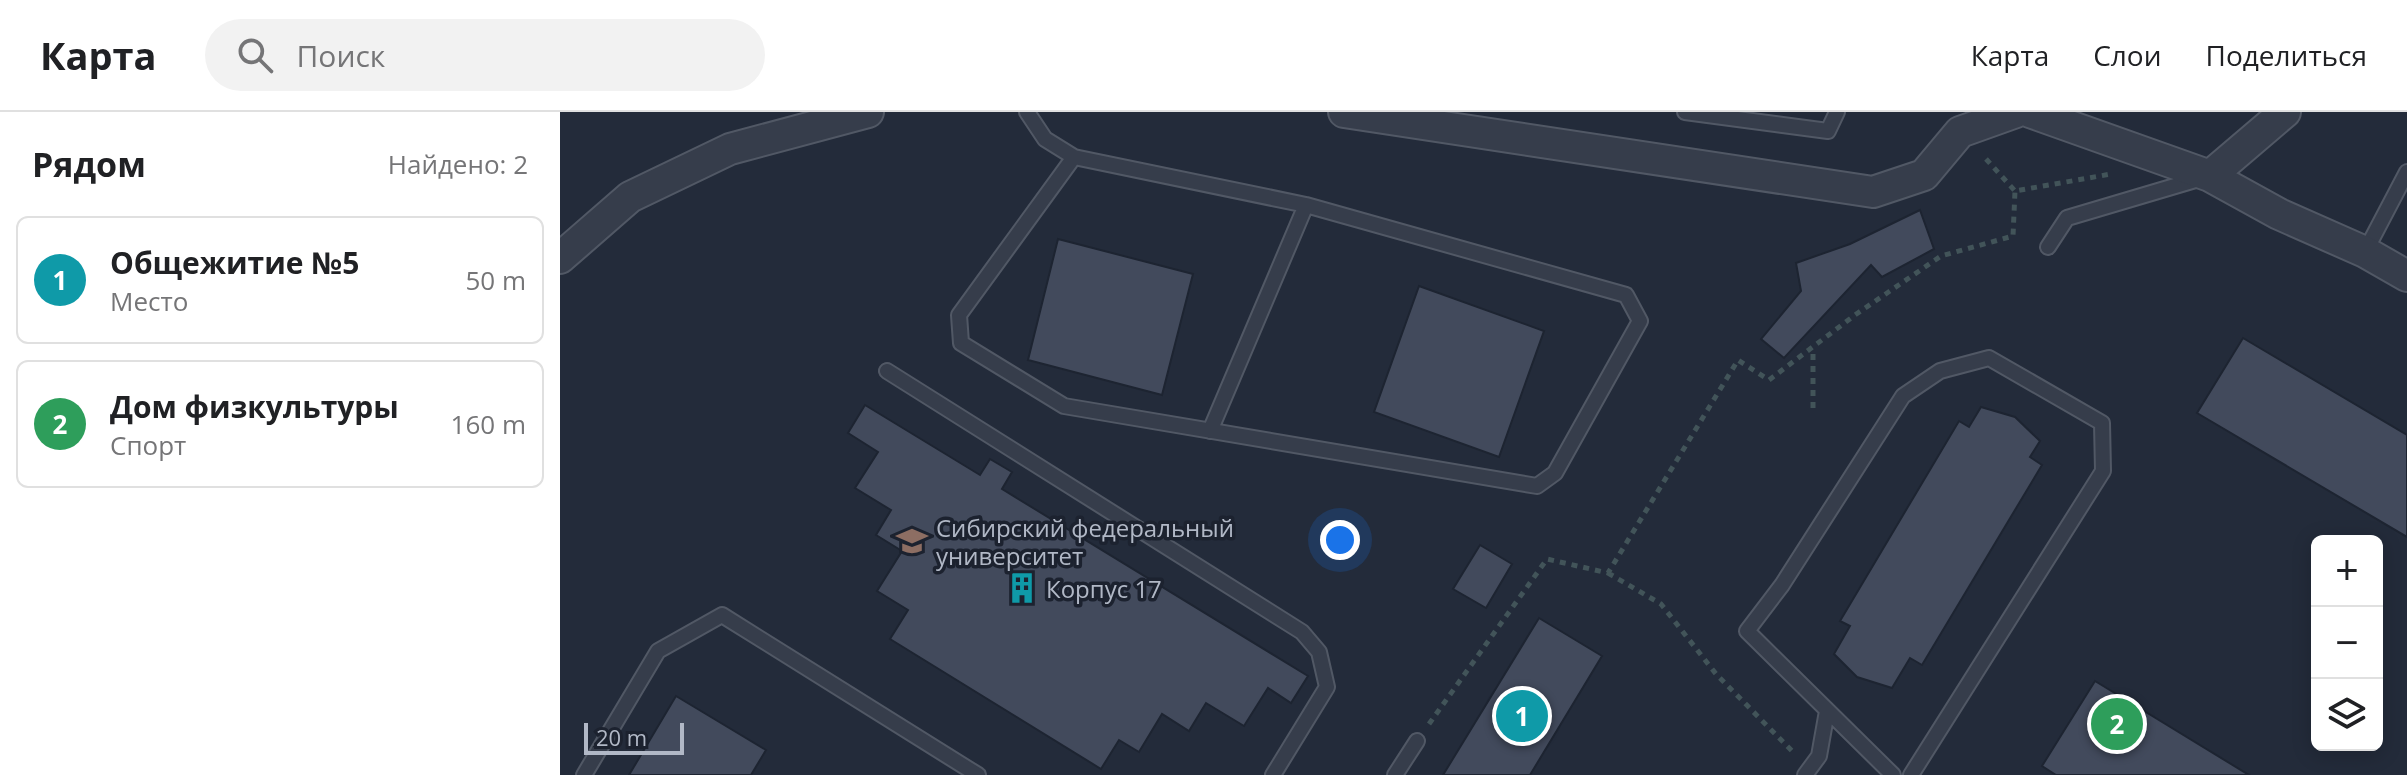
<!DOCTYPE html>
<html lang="ru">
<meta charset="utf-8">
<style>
body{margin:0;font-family:"Open Sans",sans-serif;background:#f2f2f2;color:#202124}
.controls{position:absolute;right:24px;bottom:24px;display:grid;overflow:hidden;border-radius:12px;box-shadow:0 4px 20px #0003}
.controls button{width:72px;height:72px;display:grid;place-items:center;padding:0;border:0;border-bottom:2px solid #e0e0e0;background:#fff;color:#202124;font:40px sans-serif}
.scale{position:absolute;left:24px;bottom:20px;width:100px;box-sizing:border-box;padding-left:8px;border:4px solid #b1b8c6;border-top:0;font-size:22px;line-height:28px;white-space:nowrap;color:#b1b8c6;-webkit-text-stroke:6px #1c222f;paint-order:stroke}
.you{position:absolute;left:780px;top:428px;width:28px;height:28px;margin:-20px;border:6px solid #fff;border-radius:50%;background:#1a73e8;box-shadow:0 0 0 12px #1a73e833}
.badge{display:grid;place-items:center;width:52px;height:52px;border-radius:50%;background:#4e5e82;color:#fff;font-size:26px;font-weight:700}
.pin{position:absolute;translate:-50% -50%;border:4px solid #fff;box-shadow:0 2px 8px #0006}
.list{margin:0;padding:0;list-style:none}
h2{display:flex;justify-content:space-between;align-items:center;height:104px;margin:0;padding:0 32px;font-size:34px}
h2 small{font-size:26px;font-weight:400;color:#757577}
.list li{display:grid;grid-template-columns:52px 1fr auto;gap:24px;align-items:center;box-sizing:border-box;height:128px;margin:0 16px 16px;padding:0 16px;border:2px solid #e0e0e0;border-radius:12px}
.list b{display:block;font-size:30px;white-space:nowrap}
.list p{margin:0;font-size:26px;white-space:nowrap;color:#757577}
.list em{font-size:26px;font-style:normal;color:#757577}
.icon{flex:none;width:44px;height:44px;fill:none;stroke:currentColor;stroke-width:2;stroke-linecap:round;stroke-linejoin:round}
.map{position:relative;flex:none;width:1847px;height:663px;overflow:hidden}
header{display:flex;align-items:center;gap:48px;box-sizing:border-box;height:112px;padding:0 40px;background:#fff;border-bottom:2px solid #e0e0e0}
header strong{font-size:38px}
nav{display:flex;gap:44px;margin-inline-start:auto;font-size:28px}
.search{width:560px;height:72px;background:#f2f2f2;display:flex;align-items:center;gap:20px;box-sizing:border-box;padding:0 28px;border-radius:44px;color:#757577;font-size:30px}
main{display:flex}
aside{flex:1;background:#fff}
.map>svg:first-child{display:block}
.building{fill:#424a5c;stroke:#1d2431;stroke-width:2}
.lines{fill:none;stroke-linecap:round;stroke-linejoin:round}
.service-casing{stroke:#515865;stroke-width:18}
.minor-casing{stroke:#515865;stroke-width:34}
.path{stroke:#425459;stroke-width:5;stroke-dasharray:6 6;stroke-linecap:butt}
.service{stroke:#363d4b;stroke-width:14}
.minor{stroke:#363d4b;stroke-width:30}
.labels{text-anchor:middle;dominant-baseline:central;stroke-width:7;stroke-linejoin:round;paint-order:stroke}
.poi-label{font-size:24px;fill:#b1b8c6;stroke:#1c222f;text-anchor:start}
</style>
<header>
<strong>Карта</strong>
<div class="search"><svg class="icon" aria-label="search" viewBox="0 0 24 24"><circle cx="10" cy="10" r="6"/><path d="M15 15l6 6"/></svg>Поиск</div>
<nav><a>Карта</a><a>Слои</a><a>Поделиться</a></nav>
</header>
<main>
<aside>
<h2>Рядом<small>Найдено: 2</small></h2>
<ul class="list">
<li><span class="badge" style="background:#0f9aa8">1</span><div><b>Общежитие №5</b><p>Место</p></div><em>50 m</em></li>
<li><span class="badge" style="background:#2e9e5b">2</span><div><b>Дом физкультуры</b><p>Спорт</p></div><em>160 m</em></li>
</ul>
</aside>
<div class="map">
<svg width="1847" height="663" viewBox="0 0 1847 663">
<rect width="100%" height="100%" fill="#232b3a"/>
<path class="building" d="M 1360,98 L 1374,137 L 1322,165 L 1311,153 L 1224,246 L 1201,227 L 1241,179 L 1236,151 L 1290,132 Z
M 498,127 L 633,162 L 602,283 L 468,248 Z
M 859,174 L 984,219 L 939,345 L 814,300 Z
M 1683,226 L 1847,323 L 1847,425 L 1637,301 Z
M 305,293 L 420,363 L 430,347 L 452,360 L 442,377 L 748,564 L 731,591 L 708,576 L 684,614 L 646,591 L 629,619 L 602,602 L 579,640 L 559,628 L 541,657 L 330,527 L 348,498 L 317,479 L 342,439 L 316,423 L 331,398 L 295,376 L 318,340 L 288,321 Z
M 1421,295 L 1455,305 L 1480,329 L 1470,345 L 1482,353 L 1362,553 L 1350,546 L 1332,576 L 1297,565 L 1274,542 L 1290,514 L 1280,509 L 1399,309 L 1409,315 Z
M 920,433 L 952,452 L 926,496 L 893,477 Z
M 979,506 L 1042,544 L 970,663 L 883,663 Z
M 1535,569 L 1689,663 L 1496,663 L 1482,654 Z
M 116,584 L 206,638 L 191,663 L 69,663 Z"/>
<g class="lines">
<defs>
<path id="service" d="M 467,0 L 485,27 L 514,45 L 746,93 L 1066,183 L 1080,209 L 995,361 L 977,374 L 504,294 L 401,231 L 399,203 L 514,45
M 1125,0 L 1268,19 L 1277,0
M 1488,135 L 1507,106 L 1642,66
M 1805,140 L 1847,60
M 327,259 L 742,520 L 759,540 L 767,575 L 713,663
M 650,319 L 746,93
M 24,663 L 98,539 L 162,503 L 418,663
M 835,663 L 857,629
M 1245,663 L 1259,644 L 1267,599
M 1333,663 L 1187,519 L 1222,473 L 1343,284 L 1380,259 L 1429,246 L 1542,311 L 1543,359 L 1351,663"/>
<path id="minor" d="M 784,0 L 1313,80 L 1364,63 L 1400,20 L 1456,0
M 1470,0 L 1650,64 L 1725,0
M 1650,64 L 1719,102 L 1805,140 L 1847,164
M 0,146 L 70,85 L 170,37 L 308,0"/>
</defs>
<use href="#service" class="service-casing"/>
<use href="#minor" class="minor-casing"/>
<path class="path" d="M 1426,47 L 1455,79
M 1253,296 L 1253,237
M 1048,461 L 1101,492 L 1156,562 L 1235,642
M 869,612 L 987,447 L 1048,461 L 1178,248 L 1209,268 L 1295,203 L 1381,144 L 1453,124 L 1455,79 L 1551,62"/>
<use href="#service" class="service"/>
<use href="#minor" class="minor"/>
</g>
<defs>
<symbol id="university-bare" viewBox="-9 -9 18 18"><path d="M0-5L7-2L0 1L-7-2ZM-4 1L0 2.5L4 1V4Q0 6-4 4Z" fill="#8d6e63" stroke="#1c222f" stroke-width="2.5" paint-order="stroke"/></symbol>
<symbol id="building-bare" viewBox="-9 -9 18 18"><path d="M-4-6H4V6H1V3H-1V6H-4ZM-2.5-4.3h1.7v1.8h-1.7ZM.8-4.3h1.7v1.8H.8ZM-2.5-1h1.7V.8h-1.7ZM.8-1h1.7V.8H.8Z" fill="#0f9aa8" stroke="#1c222f" stroke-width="2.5" paint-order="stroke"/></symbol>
</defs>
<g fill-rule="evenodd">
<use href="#university-bare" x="330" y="407" width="44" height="44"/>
<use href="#building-bare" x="440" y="454" width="44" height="44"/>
</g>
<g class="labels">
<g class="poi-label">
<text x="376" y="415">Сибирский федеральный<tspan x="376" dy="28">университет</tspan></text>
<text x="486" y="476">Корпус 17</text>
</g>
</g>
</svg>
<div class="controls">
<button>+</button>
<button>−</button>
<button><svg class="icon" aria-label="layers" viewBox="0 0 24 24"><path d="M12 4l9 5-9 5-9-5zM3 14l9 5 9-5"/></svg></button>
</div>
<div class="scale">20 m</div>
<div class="you"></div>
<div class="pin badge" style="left:962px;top:604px;background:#0f9aa8">1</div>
<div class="pin badge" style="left:1557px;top:612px;background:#2e9e5b">2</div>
</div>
</main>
